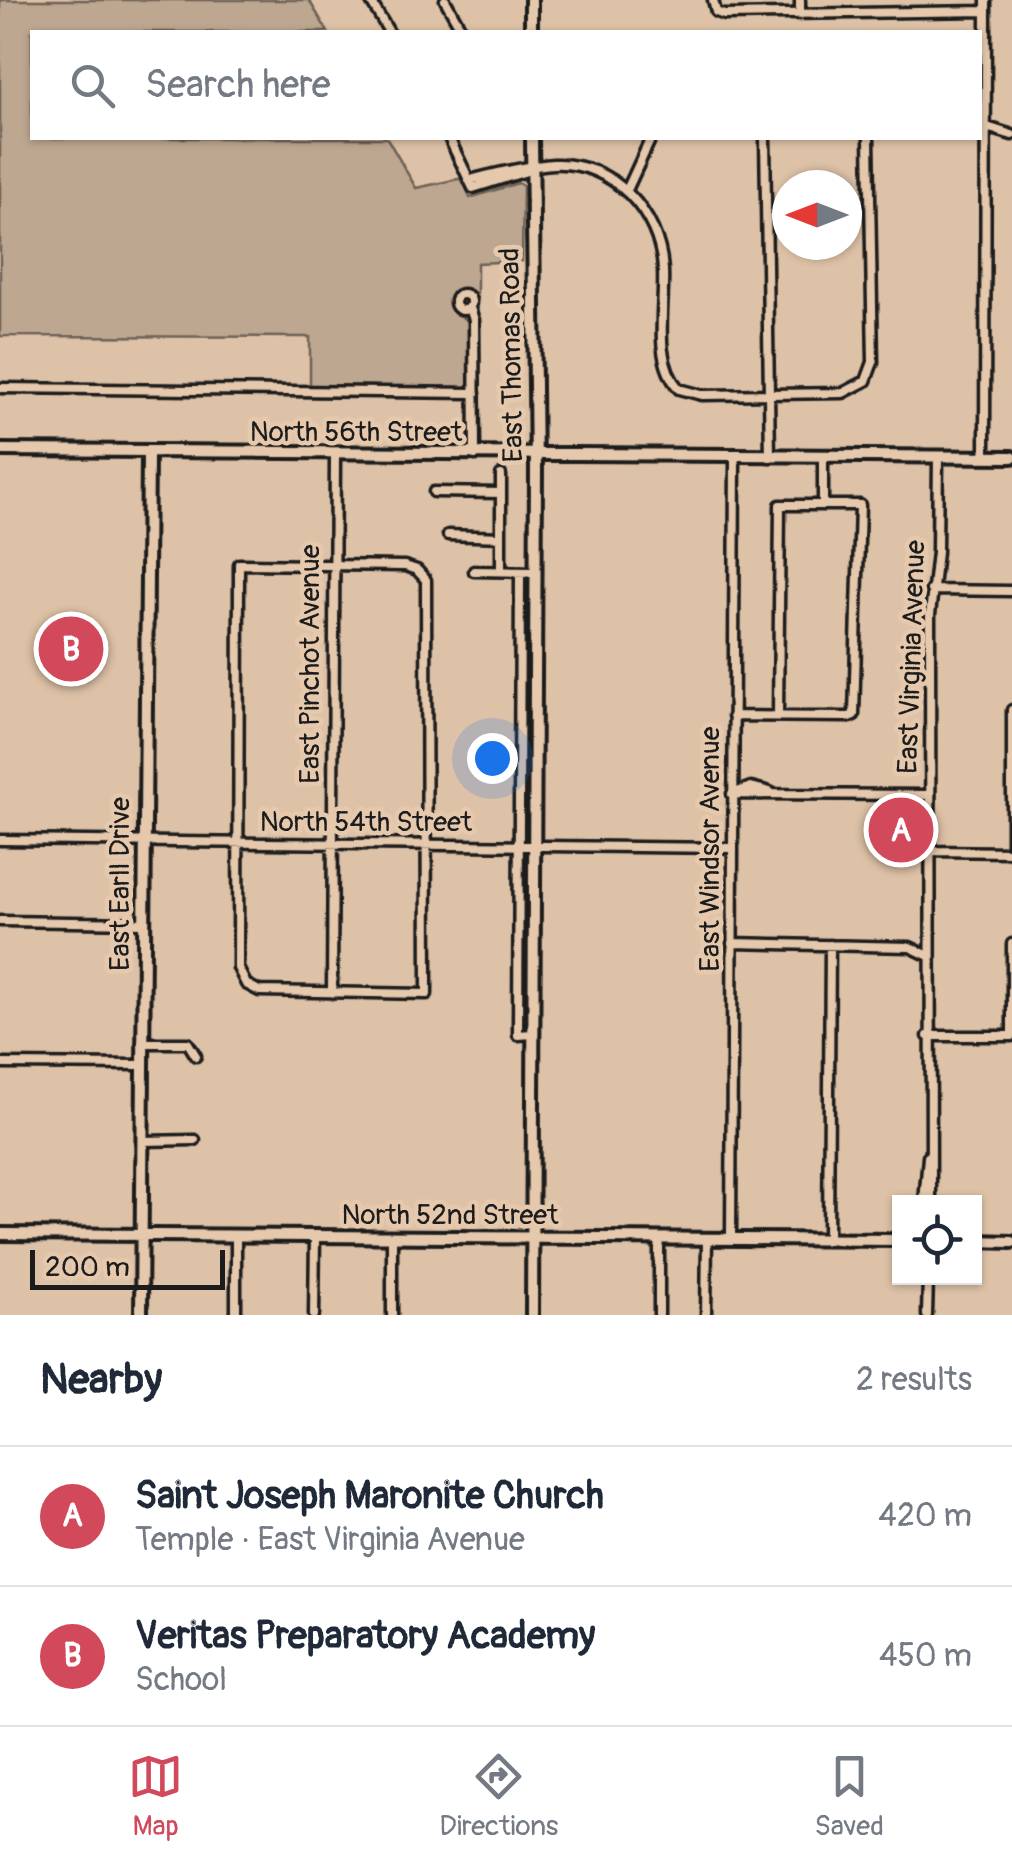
<!DOCTYPE html>
<meta charset="utf-8">
<style>
body{margin:0;font-family:Pangolin,sans-serif;background:#f6f6f7;color:#1f2937}
.controls{position:absolute;right:30px;bottom:30px;display:grid;overflow:hidden;border-radius:0px;box-shadow:0 2px 8px #0004}
.controls button{width:90px;height:90px;display:grid;place-items:center;padding:0;border:0;border-bottom:2px solid #e0e1e3;background:#fff;color:#1f2937;font:50px sans-serif}
.compass{position:absolute;left:772px;top:170px;width:90px;height:90px;border-radius:50%;background:#fff;box-shadow:0 2px 8px #0004;rotate:270deg}
.scale{position:absolute;left:30px;bottom:25px;width:195px;box-sizing:border-box;padding-left:10px;border:5px solid #1c1c1c;border-top:0;font-size:28px;line-height:35px;white-space:nowrap;color:#1c1c1c;-webkit-text-stroke:8px #e6c9ad;paint-order:stroke}
.you{position:absolute;left:492px;top:758px;width:35px;height:35px;margin:-25px;border:8px solid #fff;border-radius:50%;background:#1a73e8;box-shadow:0 0 0 15px #1a73e833}
.badge{display:grid;place-items:center;width:65px;height:65px;border-radius:50%;background:#d1495b;color:#fff;font-size:32px;font-weight:700}
.pin{position:absolute;translate:-50% -50%;border:5px solid #fff;box-shadow:0 2px 10px #0006}
.list{margin:0;padding:0;list-style:none}
h2{display:flex;justify-content:space-between;align-items:center;height:130px;margin:0;padding:0 40px;font-size:42px}
h2 small{font-size:32px;font-weight:400;color:#747a83}
.list li{display:grid;grid-template-columns:65px 1fr auto;gap:30px;align-items:center;box-sizing:border-box;height:140px;padding:0 40px;border-top:2px solid #e0e1e3}
.list b{display:block;font-size:38px;white-space:nowrap}
.list p{margin:0;font-size:32px;white-space:nowrap;color:#747a83}
.list em{font-size:32px;font-style:normal;color:#747a83}
.icon{flex:none;width:55px;height:55px;fill:none;stroke:currentColor;stroke-width:2;stroke-linecap:round;stroke-linejoin:round}
.map{position:relative;flex:none;width:1012px;height:1315px;overflow:hidden}
.search{position:absolute;background:#fff;box-shadow:0 2px 8px #0004;left:30px;right:30px;top:30px;height:110px;display:flex;align-items:center;gap:25px;box-sizing:border-box;padding:0 35px;border-radius:0px;color:#747a83;font-size:38px}
.sheet{height:410px;background:#fff}
nav{display:flex;justify-content:space-around;align-items:center;box-sizing:border-box;height:140px;border-top:2px solid #e0e1e3;background:#fff;font-size:28px;color:#747a83}
nav a{display:grid;justify-items:center;gap:5px}
nav .on{color:#d1495b}
.map>svg:first-child{display:block}
.green{fill:#bea790;stroke:#6d6256;stroke-width:2.5}
.lines{fill:none;stroke-linecap:round;stroke-linejoin:round}
.street-casing{stroke:#1c1c1c;stroke-width:15}
.secondary-casing{stroke:#1c1c1c;stroke-width:18}
.street{stroke:#e6c9ad;stroke-width:8}
.secondary{stroke:#e6c9ad;stroke-width:10}
.labels{text-anchor:middle;dominant-baseline:central;stroke-width:9;stroke-linejoin:round;paint-order:stroke}
.street-label{font-size:28px;fill:#1c1c1c;stroke:#e6c9ad}
</style>
<div class="map">
<svg width="1012" height="1315" viewBox="0 0 1012 1315">
<rect width="100%" height="100%" fill="#dec2a7"/>
<filter id="ink" filterUnits="userSpaceOnUse"><feTurbulence type="fractalNoise" baseFrequency=".01" numOctaves="2"/><feDisplacementMap in="SourceGraphic" scale="20" xChannelSelector="R" yChannelSelector="G"/><feConvolveMatrix kernelMatrix="1 2 1 2 8 2 1 2 1" color-interpolation-filters="sRGB"/></filter>
<g filter="url(#ink)">
<path class="green" d="M 0,0 L 309,0 L 328,32 L 32,32 L 32,138 L 387,138 L 416,188 L 463,178 L 470,198 L 518,183 L 523,186 L 522,261 L 477,263 L 477,293 L 457,291 L 459,315 L 470,323 L 471,389 L 310,387 L 310,337 L 0,336 Z"/>
<g class="lines">
<defs>
<path id="street" d="M 370,0 L 389,32
M 445,0 L 463,32
M 713,0 L 716,12 L 724,15 L 986,11
M 800,0 L 800,15
M 987,127 L 1012,135
M 449,138 L 473,188 L 533,169
M 765,138 L 770,457
M 470,180 C 497,173 525,166 553,164 C 613,161 660,213 663,270 C 665,308 652,359 679,389 L 702,395 L 843,393 L 866,381 L 873,362 L 869,138
M 627,190 L 651,138
M455 302a8 8 0 1 1 16 0a8 8 0 1 1-16 0Z
M 470,308 L 474,320 L 475,455
M 0,388 L 475,393
M 985,457 L 986,0
M 823,458 L 823,503
M 501,475 L 501,571
M 434,492 L 501,493
M 448,535 L 501,537
M 239,564 L 405,566 L 417,570 L 426,580 L 427,994 L 259,991 L 246,984 L 238,968 Z
M 474,571 L 535,572
M 520,573 L 518,1035 L 533,1034
M 931,590 L 1012,591
M 1012,710 L 1012,853
M 733,716 L 849,717 L 854,715 L 860,505 L 780,505 L 778,716
M 732,794 L 930,795
M 732,794 L 751,787 L 770,792
M 0,840 L 732,848
M 930,851 L 1012,852
M 0,921 L 143,923
M 732,943 L 910,947 L 927,955
M 332,993 L 335,455
M 928,1036 L 1012,1036
M 1012,1036 L 1012,944
M 142,1043 L 188,1043 L 196,1056
M 0,1064 L 142,1065
M 142,1141 L 195,1140
M 924,1202 L 928,1157
M 931,1202 L 930,615 L 937,552 L 938,457
M 731,1239 L 735,458
M 828,1240 L 830,945
M 236,1315 L 236,1236
M 314,1315 L 315,1237
M 392,1315 L 392,1238
M 659,1315 L 659,1239
M 706,1315 L 707,1239
M 927,1315 L 928,1278"/>
<path id="secondary" d="M 531,0 L 531,32
M 0,450 L 1012,457
M 0,1234 L 900,1240
M 974,1241 L 1012,1242
M 141,1315 L 148,453
M 532,1315 L 536,469 L 532,138"/>
</defs>
<use href="#street" class="street-casing"/>
<use href="#secondary" class="secondary-casing"/>
<use href="#street" class="street"/>
<use href="#secondary" class="secondary"/>
</g>
</g>
<g class="labels">
<g class="street-label">
<text transform="translate(512 355) rotate(-91)">East Thomas Road</text>
<text x="356" y="432">North 56th Street</text>
<text transform="translate(912 657) rotate(-88)">East Virginia Avenue</text>
<text transform="translate(310 664) rotate(-90)">East Pinchot Avenue</text>
<text x="366" y="822">North 54th Street</text>
<text transform="translate(710 849) rotate(-90)">East Windsor Avenue</text>
<text transform="translate(120 884) rotate(-90)">East Earll Drive</text>
<text x="450" y="1215">North 52nd Street</text>
</g>
</g>
</svg>
<div class="controls">
<button><svg class="icon" aria-label="locate" viewBox="0 0 24 24"><circle cx="12" cy="12" r="6"/><path d="M12 2v4M12 18v4M2 12h4M18 12h4"/></svg></button>
</div>
<svg class="compass" viewBox="-18 -18 36 36"><path d="M0-13l5 13h-10z" fill="#e53935"/><path d="M0 13l5-13h-10z" fill="#747a83"/></svg>
<div class="scale">200 m</div>
<div class="you"></div>
<div class="pin badge" style="left:901px;top:830px">A</div>
<div class="pin badge" style="left:71px;top:649px">B</div>
<div class="search"><svg class="icon" aria-label="search" viewBox="0 0 24 24"><circle cx="10" cy="10" r="6"/><path d="M15 15l6 6"/></svg>Search here</div>
</div>
<section class="sheet">
<h2>Nearby<small>2 results</small></h2>
<ul class="list">
<li><span class="badge">A</span><div><b>Saint Joseph Maronite Church</b><p>Temple · East Virginia Avenue</p></div><em>420 m</em></li>
<li><span class="badge">B</span><div><b>Veritas Preparatory Academy</b><p>School</p></div><em>450 m</em></li>
</ul>
</section>
<nav>
<a class="on"><svg class="icon" aria-label="map" viewBox="0 0 24 24"><path d="M3 6l6-2 6 2 6-2v14l-6 2-6-2-6 2zM9 4v14M15 6v14"/></svg>Map</a>
<a><svg class="icon" aria-label="directions" viewBox="0 0 24 24"><path d="M12 3l9 9-9 9-9-9zM9 14v-3h6M13 9l2 2-2 2"/></svg>Directions</a>
<a><svg class="icon" aria-label="saved" viewBox="0 0 24 24"><path d="M7 4h10v16l-5-4-5 4z"/></svg>Saved</a>
</nav>
